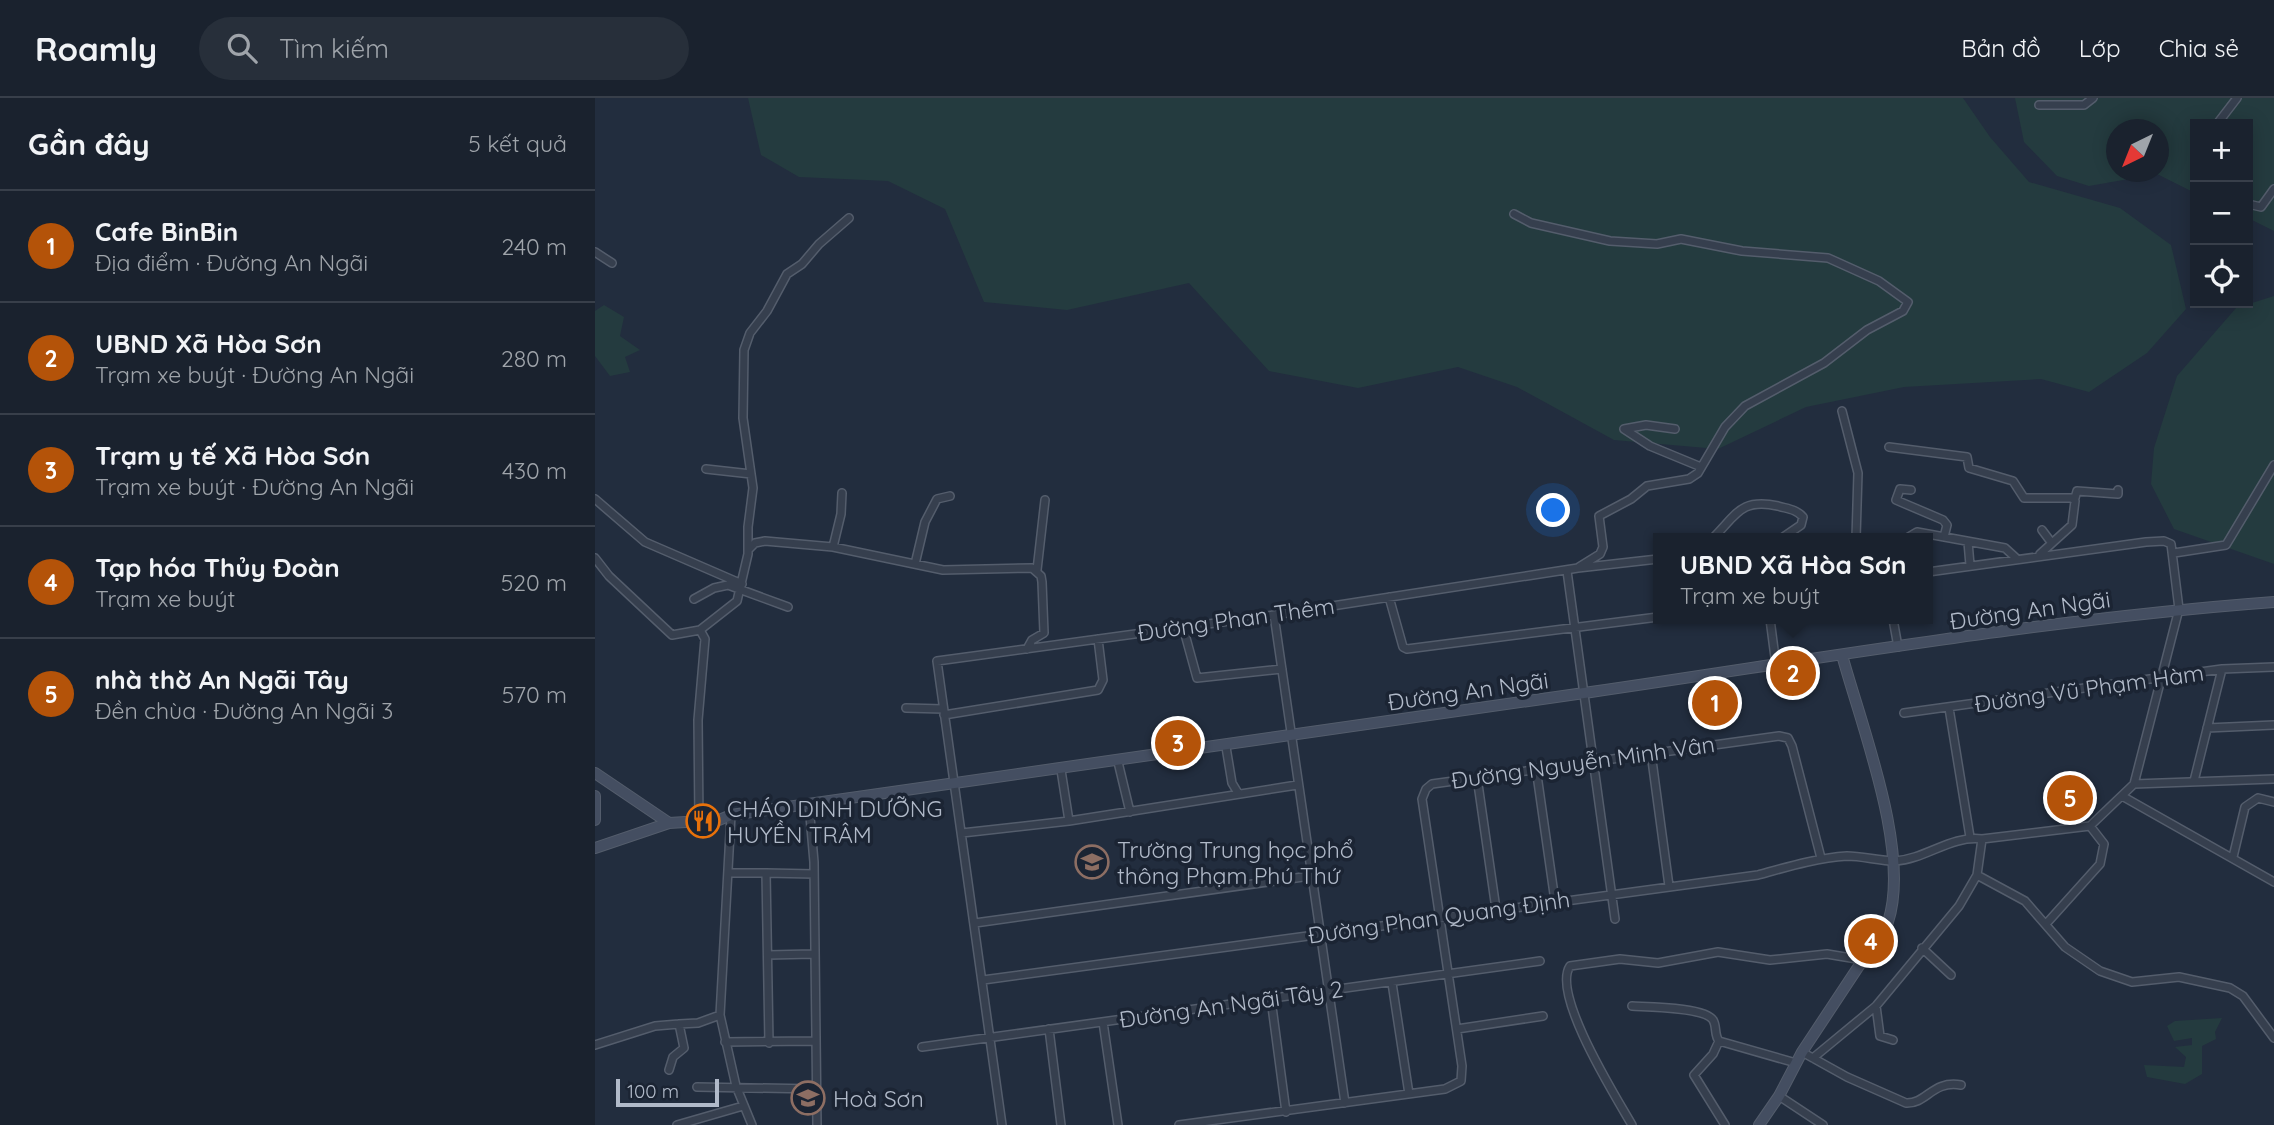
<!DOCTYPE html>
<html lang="vi">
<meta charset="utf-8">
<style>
body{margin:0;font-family:Quicksand,sans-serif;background:#272f3a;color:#f1f3f6}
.controls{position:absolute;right:21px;top:21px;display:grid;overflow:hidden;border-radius:0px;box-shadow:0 4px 18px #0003}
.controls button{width:63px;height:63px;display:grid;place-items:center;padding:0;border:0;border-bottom:2px solid #383f4a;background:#1a222e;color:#f1f3f6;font:35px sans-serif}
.compass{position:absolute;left:1511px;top:21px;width:63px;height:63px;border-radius:50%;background:#1a222e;box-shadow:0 4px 18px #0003;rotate:223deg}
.scale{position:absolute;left:21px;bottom:18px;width:103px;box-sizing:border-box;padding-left:7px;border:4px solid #b1bac9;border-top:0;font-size:19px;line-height:24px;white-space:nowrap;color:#b1bac9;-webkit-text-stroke:5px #1b2433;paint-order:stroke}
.you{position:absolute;left:959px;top:413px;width:24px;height:24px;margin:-18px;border:5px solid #fff;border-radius:50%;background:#1a73e8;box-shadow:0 0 0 10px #1a73e833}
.badge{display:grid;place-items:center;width:46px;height:46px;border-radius:50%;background:#b45309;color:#fff;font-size:23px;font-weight:700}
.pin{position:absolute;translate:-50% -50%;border:4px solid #fff;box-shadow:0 2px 7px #0006}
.popup{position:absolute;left:1058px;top:435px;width:280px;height:91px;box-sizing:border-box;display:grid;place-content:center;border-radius:0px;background:#1a222e;filter:drop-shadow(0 2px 5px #0005);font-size:23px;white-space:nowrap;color:#9fa4aa}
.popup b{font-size:26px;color:#f1f3f6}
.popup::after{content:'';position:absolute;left:50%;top:100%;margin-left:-14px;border:14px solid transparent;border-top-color:#1a222e}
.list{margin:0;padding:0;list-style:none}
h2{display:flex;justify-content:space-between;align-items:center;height:91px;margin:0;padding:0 28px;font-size:30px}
h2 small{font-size:23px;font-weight:400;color:#9fa4aa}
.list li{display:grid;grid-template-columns:46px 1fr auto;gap:21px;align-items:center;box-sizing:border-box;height:112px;padding:0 28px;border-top:2px solid #383f4a}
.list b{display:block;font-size:26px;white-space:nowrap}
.list p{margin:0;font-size:23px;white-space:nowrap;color:#9fa4aa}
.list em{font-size:23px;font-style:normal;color:#9fa4aa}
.icon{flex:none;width:38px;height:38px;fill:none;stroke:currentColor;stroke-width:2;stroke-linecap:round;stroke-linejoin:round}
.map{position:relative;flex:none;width:1679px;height:1027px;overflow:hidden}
header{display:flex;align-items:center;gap:42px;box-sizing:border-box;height:98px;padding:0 35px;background:#1a222e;border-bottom:2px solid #383f4a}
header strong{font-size:33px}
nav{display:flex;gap:38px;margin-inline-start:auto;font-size:24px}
.search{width:490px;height:63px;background:#272f3a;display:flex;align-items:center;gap:18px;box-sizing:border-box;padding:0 24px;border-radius:38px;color:#9fa4aa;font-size:26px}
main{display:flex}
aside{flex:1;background:#1a222e}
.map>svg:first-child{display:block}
.green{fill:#243b3f;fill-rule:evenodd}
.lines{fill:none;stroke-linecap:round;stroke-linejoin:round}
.street-casing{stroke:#545d6c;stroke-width:10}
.secondary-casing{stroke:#545d6c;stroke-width:12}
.street{stroke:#363f4e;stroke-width:7}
.secondary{stroke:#444e61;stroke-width:10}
.labels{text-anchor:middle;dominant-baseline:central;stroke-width:7;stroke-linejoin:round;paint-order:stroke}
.street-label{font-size:23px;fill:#b1bac9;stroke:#1b2433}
.poi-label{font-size:23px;fill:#b1bac9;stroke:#1b2433;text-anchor:start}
</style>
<header>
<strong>Roamly</strong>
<div class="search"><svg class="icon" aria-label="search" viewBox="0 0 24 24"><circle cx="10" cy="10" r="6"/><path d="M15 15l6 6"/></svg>Tìm kiếm</div>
<nav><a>Bản đồ</a><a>Lớp</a><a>Chia sẻ</a></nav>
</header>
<main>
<aside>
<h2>Gần đây<small>5 kết quả</small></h2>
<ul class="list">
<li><span class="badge">1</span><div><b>Cafe BinBin</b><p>Địa điểm · Đường An Ngãi</p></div><em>240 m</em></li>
<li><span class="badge">2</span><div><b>UBND Xã Hòa Sơn</b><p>Trạm xe buýt · Đường An Ngãi</p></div><em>280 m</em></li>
<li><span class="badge">3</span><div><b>Trạm y tế Xã Hòa Sơn</b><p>Trạm xe buýt · Đường An Ngãi</p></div><em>430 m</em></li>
<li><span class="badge">4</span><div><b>Tạp hóa Thủy Đoàn</b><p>Trạm xe buýt</p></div><em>520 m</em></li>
<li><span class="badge">5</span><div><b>nhà thờ An Ngãi Tây</b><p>Đền chùa · Đường An Ngãi 3</p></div><em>570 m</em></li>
</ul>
</aside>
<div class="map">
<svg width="1679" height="1027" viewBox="0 0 1679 1027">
<rect width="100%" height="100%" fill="#222d3e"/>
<path class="green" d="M 153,0 L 1368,0 L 1395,39 L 1434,84 L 1525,110 L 1576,147 L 1591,211 L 1552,255 L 1494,294 L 1446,281 L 1309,289 L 1211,309 L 1123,351 L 1019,342 L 922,289 L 863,269 L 763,290 L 674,273 L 594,185 L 472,212 L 389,204 L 350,111 L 293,83 L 204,79 L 166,57 Z
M 1420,0 L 1679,0 L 1679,133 L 1653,120 L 1653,26 L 1600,26 L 1600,95 L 1562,76 L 1494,88 L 1462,78 L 1429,44 ZM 1521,32 L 1563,32 L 1563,74 L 1521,74 Z
M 1679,198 L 1679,466 L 1579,431 L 1556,386 L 1559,350 L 1582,278 L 1641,210 Z
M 9,207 L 29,219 L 25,238 L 45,252 L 30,259 L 35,274 L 15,278 L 0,258 L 0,213 Z
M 1627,920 L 1620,934 L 1621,941 L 1607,948 L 1607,976 L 1590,986 L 1552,979 L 1549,967 L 1589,969 L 1591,959 L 1580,949 L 1597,947 L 1597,940 L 1579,943 L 1572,928 L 1580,923 Z"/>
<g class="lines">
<defs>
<path id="street" d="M 1444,7 L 1489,7 L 1498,0
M 1622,26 L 1642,0
M 1600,50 L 1600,63
M 1653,106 L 1666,109 L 1679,91
M 919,116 L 936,125 L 1015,143 L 1062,146 L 1086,141 L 1147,153 L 1233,160 L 1284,183 L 1313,204 L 1308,213 L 1272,232 L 1229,265 L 1150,308 L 1130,329 L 1103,375 L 1094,381 L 1052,388 L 1036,401 L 1004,418 L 1008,449 L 1005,456 L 984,469
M 0,154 L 17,165
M 1247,313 L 1263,375 L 1261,440
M 1080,331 L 1051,327 L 1029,331 L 1055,348 L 1106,369
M 1294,349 L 1372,359 L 1374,370 L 1418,383 L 1429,400 L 1477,400 L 1480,403 L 1477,427 L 1445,456
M 111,371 L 156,376
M 1316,392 L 1305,391 L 1301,402 L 1348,422 L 1352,427 L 1349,439
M 1477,400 L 1480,400 L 1482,393 L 1523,396 L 1523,392
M 0,401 L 50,444 L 147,486
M 1447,432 L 1456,444
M 1118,440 C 1142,416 1146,400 1183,408 C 1193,411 1201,411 1208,419 L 1206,427 L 1187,440
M 1312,440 L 1322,434 L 1410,450 L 1421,460
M 1373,444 L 1375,467
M 238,449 L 246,416 L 247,395
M 154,451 L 160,445 L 170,443 L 238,449 L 348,472 L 437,470 L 446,478 L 447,484 L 449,535 L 437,542 L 432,551
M 1579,455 L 1631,447 L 1679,367
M 0,460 L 14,478 L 77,537 L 105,532 L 142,503 L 153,456 L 153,429 L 158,390 L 148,320 L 149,252 L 155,235 L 172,213 L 192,176 L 207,166 L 224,146 L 254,120
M 320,466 L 330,424 L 342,401 L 355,398
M 442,472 L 450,402
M 972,473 L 1020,821
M 794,499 L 808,549 L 812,551 L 1063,519
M 99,501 L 119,490 L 133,487 L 193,509
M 679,517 L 750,1005
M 1175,521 L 1181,567
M 1298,521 L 1303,549
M 588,529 L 602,580 L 687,571
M 311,610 L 348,611
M 1354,610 L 1375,739
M 1309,615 L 1627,571 L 1679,569
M 349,617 L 503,592 L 508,582 L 503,541
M 1612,630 L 1679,627
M 631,649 L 637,685 L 643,695
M 1056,655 L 1074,788
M 523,664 L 535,714
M 941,670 L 960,803
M 466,672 L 474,723 L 702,687
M 882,679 L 901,811
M 1599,683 L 1627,571
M 1539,686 L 1679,681
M 1527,698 L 1679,784
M 214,707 L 219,764 L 222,1027
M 136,717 L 125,917 L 141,988 L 157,1027
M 104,723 L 103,622 L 110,541 L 105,532
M 367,735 L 474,723
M 1638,759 L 1650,709 L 1663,700 L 1679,704
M 133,775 L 171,775
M 1382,777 L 1430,803 L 1470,849 L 1505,873 L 1537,884 L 1584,879 L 1635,890 L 1648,898 L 1679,940
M 380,825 L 715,778
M 1451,826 L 1505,766 L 1509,746 L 1495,728
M 1327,850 L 1356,877
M 173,857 L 218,856
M 388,882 L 1163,777 C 1192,769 1221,760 1252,758 C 1268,758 1284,763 1300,763 C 1331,761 1356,737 1387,741 L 1495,728 L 1539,686 L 1584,511 L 1576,446 L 1569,443 L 1551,444 L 1333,474
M 797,885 L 814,996
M 676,901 L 691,1014
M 1037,908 C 1052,909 1110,909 1118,922 C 1122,928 1119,937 1124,943 L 1201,965
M 1281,908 L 1285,938 L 1298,942
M 508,924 L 523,1027
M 454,931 L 466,1027
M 862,931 L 948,918
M 1124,943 L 1118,956 L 1099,977 L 1130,1027
M 130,944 L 220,943
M 174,945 L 171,775 L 219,776
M 0,947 L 60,928 L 84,926
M 327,949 L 945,863
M 1207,954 L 1252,979 L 1311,1005 C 1332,1006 1337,982 1366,987
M 1218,960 L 1281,908 L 1364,808 L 1382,777 L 1387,741
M 74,972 L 78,959 L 89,950 L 84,926 L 103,925 L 125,917
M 102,989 L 221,991
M 1184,998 L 1228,1027
M 82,1027 L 148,1008
M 407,1027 L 342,563 L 679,517 L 983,470 L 1063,461
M 584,1027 L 850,991 L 866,983 L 867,968 L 827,701 L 831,691 L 837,686 L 1184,638 L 1193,640 L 1197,648 L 1226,760
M 1037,1027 C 1021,999 956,896 975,868 L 1025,861 L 1063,865 L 1123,854 L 1175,862 L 1232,856 L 1268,862"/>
<path id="secondary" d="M 0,675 L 74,725
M 0,698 L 0,722
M 0,750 L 74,725 L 124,722 L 136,717 C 422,676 709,637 996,594 C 1223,561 1450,521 1679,504
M 1164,1027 L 1184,998 L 1207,954 L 1293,824 C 1316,754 1267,630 1247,557"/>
</defs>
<use href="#street" class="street-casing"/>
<use href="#secondary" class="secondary-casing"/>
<use href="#street" class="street"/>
<use href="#secondary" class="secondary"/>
</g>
<defs>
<symbol id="restaurant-ring" viewBox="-11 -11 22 22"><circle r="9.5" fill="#1b2433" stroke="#e8710a" stroke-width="1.5"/><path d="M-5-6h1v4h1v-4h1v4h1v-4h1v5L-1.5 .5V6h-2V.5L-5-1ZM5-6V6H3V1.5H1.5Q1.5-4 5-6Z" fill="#e8710a"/></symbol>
<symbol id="school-ring" viewBox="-11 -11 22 22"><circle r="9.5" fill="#1b2433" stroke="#8d6e63" stroke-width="1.5"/><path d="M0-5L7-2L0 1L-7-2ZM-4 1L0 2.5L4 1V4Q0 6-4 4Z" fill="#8d6e63"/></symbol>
</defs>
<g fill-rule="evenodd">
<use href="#restaurant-ring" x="89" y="704" width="38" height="38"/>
<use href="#school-ring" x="478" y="745" width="38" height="38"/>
<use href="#school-ring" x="194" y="981" width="38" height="38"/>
</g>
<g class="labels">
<g class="street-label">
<text transform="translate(1435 512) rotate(-8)">Đường An Ngãi</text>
<text transform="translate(641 521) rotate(-8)">Đường Phan Thêm</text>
<text transform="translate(1494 590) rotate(-8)">Đường Vũ Phạm Hàm</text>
<text transform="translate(873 593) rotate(-8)">Đường An Ngãi</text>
<text transform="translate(988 664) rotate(-8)">Đường Nguyễn Minh Vân</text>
<text transform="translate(844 819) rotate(-8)">Đường Phan Quang Định</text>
<text transform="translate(636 906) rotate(-8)">Đường An Ngãi Tây 2</text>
</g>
<g class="poi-label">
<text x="132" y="710">CHÁO DINH DƯỠNG<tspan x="132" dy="26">HUYỀN TRÂM</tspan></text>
<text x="522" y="751">Trường Trung học phổ<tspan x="522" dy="26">thông Phạm Phú Thứ</tspan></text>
<text x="238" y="1000">Hoà Sơn</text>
</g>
</g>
</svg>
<div class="controls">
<button>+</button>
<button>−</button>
<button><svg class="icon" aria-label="locate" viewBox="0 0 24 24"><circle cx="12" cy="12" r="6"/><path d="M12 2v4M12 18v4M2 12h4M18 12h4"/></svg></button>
</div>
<svg class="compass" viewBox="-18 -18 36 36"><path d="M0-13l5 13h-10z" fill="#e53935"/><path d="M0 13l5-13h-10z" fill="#9fa4aa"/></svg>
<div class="scale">100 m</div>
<div class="you"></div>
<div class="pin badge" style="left:1120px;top:605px">1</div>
<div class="pin badge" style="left:1198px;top:575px">2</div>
<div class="popup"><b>UBND Xã Hòa Sơn</b>Trạm xe buýt</div>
<div class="pin badge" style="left:583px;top:645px">3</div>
<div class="pin badge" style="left:1276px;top:843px">4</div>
<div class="pin badge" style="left:1475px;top:700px">5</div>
</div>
</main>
